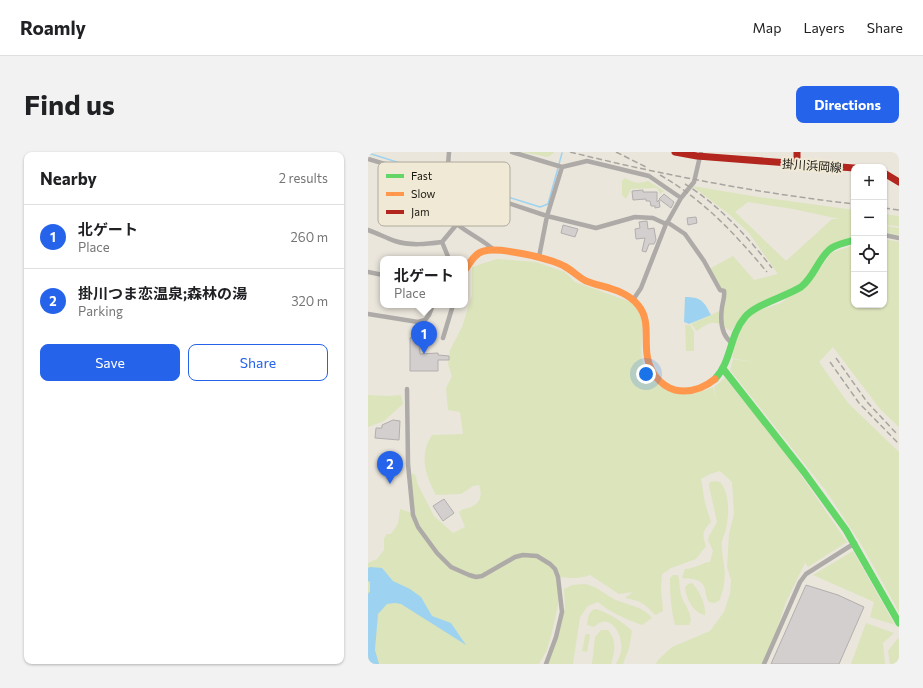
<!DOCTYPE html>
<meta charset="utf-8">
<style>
body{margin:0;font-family:Commissioner,"Noto Sans JP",sans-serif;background:#f2f2f2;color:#202124}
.controls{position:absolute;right:12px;top:12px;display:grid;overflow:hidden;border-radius:8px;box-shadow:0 1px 3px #0004}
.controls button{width:36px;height:36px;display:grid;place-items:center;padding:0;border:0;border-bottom:1px solid #e0e0e0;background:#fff;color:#202124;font:20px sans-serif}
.you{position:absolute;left:278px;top:222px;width:14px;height:14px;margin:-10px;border:3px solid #fff;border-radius:50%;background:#1a73e8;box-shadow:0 0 0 6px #1a73e833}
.badge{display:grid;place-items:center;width:26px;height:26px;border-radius:50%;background:#2563eb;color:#fff;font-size:13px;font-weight:700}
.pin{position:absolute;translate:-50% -33px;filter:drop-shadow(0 1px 2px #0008)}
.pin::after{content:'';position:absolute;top:21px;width:14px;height:12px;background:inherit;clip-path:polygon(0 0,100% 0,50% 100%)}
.popup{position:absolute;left:12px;top:104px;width:88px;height:52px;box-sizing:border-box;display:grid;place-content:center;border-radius:8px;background:#fff;filter:drop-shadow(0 1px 3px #0005);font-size:13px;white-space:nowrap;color:#757577}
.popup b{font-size:15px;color:#202124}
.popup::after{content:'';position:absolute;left:50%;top:100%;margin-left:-8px;border:8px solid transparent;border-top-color:#fff}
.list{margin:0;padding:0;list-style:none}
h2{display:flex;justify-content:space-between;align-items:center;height:52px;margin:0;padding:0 16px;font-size:17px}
h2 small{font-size:13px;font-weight:400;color:#757577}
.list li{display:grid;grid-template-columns:26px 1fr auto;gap:12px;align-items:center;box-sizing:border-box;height:64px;padding:0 16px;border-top:1px solid #e0e0e0}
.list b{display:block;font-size:15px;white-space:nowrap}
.list p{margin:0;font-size:13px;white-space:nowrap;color:#757577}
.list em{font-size:13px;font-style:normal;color:#757577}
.actions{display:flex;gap:8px;padding:12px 16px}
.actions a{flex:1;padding:9px 0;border:1px solid #2563eb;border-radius:8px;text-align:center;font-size:14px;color:#2563eb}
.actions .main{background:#2563eb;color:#fff}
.icon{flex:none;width:22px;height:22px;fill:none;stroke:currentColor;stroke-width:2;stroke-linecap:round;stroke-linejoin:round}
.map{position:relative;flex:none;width:531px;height:512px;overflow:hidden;border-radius:8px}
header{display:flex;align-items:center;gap:24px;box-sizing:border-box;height:56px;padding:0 20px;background:#fff;border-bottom:1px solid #e0e0e0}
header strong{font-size:19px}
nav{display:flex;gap:22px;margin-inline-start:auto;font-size:14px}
.intro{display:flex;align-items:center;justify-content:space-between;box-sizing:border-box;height:96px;padding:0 24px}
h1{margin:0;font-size:28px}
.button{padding:10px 18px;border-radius:8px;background:#2563eb;color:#fff;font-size:14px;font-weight:700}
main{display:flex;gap:24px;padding:0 24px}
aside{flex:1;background:#fff;border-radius:8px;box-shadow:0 1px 3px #0004}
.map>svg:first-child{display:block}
.green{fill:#dce4bb;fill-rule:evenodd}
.water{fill:#9dd3f0}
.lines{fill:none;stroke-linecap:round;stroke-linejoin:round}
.stream{stroke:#9dd3f0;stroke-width:1.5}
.building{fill:#d3cfce;stroke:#b2aead}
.street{stroke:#aeaaa7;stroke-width:4.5}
.fast{stroke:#63d668;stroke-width:7}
.slow{stroke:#ff974d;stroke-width:7}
.jam{stroke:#b3261e;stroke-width:7}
.rail{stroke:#a8a5a0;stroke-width:1.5;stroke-dasharray:6 3;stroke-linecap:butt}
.labels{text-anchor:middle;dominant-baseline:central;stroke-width:4;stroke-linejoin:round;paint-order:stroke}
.street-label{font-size:12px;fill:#1a1811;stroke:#f0e9d6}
.key{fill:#f0e9d6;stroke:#b0aa9b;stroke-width:1}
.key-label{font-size:11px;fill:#1a1811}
</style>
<header>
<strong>Roamly</strong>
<nav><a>Map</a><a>Layers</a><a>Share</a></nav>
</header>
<div class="intro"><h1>Find us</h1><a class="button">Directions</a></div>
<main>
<aside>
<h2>Nearby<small>2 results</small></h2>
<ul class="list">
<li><span class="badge">1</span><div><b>北ゲート</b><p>Place</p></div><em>260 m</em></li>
<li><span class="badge">2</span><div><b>掛川つま恋温泉;森林の湯</b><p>Parking</p></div><em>320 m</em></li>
</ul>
<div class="actions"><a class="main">Save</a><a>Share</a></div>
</aside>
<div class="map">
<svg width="531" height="512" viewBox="0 0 531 512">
<rect width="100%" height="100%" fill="#eae6dc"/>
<path class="green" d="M 153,0 L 185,0 L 186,1 L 180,5 Z
M 257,26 C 265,31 272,32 280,29 L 296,39 L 292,42 L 289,36 L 263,37 L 258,47 L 254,43 L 254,29 Z
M 324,34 L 384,44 L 486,58 L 486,86 L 458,97 L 435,130 L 414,142 L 377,159 L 363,179 C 347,169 345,167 329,179 L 323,172 L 354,158 L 356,139 L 350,135 L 341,117 L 365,104 L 386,128 L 410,122 L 381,81 L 362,63 ZM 380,50 L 425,57 L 471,67 L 464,67 L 418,109 L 367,60 Z
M 516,62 L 531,64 L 531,74 L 516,73 Z
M 516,74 L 531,76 L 531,83 L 516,81 Z
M 516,87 L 531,90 L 531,275 L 512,257 L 465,195 L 451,210 L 480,251 L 531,300 L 531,460 L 493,392 L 458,339 L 362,218 L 365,207 L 389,211 L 364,206 L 370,181 L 384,161 L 413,151 L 443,128 L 463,101 L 486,93 L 486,153 L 516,153 Z
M 129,107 L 168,110 L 197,120 L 207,130 L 263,150 C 282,168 271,185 274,207 C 275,215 279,220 284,226 C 300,246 323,245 345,235 L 349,249 L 346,235 L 357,226 L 417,300 L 479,390 L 440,415 L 434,406 L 437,411 L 418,450 L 401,501 L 396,512 L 288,512 L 290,508 L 304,495 L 342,479 L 356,460 L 362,442 L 363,428 L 359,415 L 361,382 L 366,362 L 364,330 L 352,319 L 342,322 L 333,327 L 337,351 L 343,370 C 334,380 334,382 338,394 L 328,407 L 303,416 L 294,422 L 293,436 L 295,459 L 287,463 C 276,451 273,449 257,446 L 265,440 L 251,442 L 222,423 C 211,427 202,426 190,425 L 192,443 L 185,476 L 179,498 L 171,512 L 0,512 L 0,411 L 9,407 L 16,398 L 16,386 L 19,382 L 23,382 L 30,372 L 32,357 L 44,361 L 43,339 L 44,321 L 48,324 L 49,331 L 66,364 L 85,381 L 97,375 L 91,360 C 95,356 98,357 103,355 C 114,351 114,341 111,333 L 105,334 L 93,342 L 68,343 C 57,323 51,303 64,283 L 95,282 L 92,260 L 80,258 L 78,236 L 84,224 L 80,212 L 82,198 L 94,175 L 104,143 L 104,115 Z
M 317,173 L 322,173 L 326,180 L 326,199 L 318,199 Z
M 0,243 L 21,244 L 33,243 L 35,252 L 16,269 L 0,275 L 0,277 Z
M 347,329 L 352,330 C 362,342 361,362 358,377 C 357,381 355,385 354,389 C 353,397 355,405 356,413 C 358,426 356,437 351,449 L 346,451 L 341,450 C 338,445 338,442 337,437 C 334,426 323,427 314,426 L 317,417 C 326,417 333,411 342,410 L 345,399 L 340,388 L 341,384 L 349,370 L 341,334 L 342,330 Z
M 485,399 L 527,473 L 502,465 L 506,450 L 445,423 Z
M 305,423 L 310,423 C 312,429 311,436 313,443 C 315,452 327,463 321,473 L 307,473 C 303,458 302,441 302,426 Z
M 324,431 C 331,438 338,452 337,463 C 325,461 318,446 317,435 L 320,432 Z
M 217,432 C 229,434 237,443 248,448 C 260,453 276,455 284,466 L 274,473 C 258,467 243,461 230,450 L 220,454 L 212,465 L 205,512 L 179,512 L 197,456 L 196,437 L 204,433 Z
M 227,457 C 236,458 258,472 264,479 L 261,496 L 255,512 L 248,512 C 250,508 252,504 253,500 C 256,485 243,458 226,475 L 219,473 C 220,466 220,460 227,457 Z
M 498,471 L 526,481 L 515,491 L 517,512 L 483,512 Z
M 233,478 L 240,478 C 249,489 247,499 243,512 L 224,512 L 227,485 Z
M 218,482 L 221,482 L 222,483 L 219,500 L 214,499 L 217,484 Z
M 530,486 L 531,488 L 531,512 L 522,512 L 520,499 Z"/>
<path class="water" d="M 317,145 C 333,145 336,149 343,163 L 321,172 L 316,170 Z
M 2,415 L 14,416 L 25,429 L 42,437 L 53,445 L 64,464 L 83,471 L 98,493 L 33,452 L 27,451 L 19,452 L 10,462 L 7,498 L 11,512 L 0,512 L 0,442 L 2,439 L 2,430 L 0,429 L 0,416 Z"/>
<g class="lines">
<path class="stream" d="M 0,1 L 172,55 L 180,52 L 190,16
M 191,12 L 194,1"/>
</g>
<path class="building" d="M 275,38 L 275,40 L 289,40 L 289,50 L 291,48 L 292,55 L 287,56 L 287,54 L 283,54 L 282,49 L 278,49 L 278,47 L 265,48 L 264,39 Z
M 296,42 L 306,50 L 303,56 L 291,47 Z
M 328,65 L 329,71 L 320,73 L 319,66 Z
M 279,69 L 280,77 L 286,76 L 288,88 L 286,92 L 281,92 L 278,100 L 274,99 L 277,86 L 268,87 L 267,77 L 272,76 L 271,70 Z
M 195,73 L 210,77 L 207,85 L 193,81 Z
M 46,184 L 51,186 L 52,202 L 70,201 L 70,203 L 81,204 L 81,208 L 70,208 L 70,219 L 42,219 L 42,186 Z
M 25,268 L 32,269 L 31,288 L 7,286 L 8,276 L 14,276 L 14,273 Z
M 76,347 L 86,361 L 75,369 L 65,354 Z
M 438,433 L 470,443 L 496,455 L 471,512 L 403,512 Z"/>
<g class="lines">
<path class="street" d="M 81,0 C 80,18 74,61 90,73 C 103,83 114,87 126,98
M 144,0 L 194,15
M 0,7 L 80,31 L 179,64 L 171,105
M 299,70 L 317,82 L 336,109 L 352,138 L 356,139 C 357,144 355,149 354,155 C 352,169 353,183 364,191
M 299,71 L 313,46 L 326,30 L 333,0
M 0,78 C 9,81 18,86 27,89 C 42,94 59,92 74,90 L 89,72
M 516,83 L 531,86
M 74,90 L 81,107
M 0,120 L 15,123
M 265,148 L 273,136 L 298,72 L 285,66 L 267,65 L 228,76 L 179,64 L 194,15 L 219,9 L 281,24 L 313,46
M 0,162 L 50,170 L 57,168 L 61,163 L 65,153
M 75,186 L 85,153
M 39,237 L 40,312 L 45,363 L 50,375 L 69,401 L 83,415 L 101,423 L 108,425 L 114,424 L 147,405 L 155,403 L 169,404 L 182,412 L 187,417 L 190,425 L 194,460 L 188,485 L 178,512
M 396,512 L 432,430 L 438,422 L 487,391"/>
<path class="fast" d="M 356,218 L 436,320 L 478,378 L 531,471
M 347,227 C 364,209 361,184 377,165 C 386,153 419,144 433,135 C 446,125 449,109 461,98 C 467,92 478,91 486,88"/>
<path class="slow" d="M 97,118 C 102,111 107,101 116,99 C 132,95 181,106 196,114 C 204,118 210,125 218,129 C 236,136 257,137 270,153 C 287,173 269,200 288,225 C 293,231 299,236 307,238 C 322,241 336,236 347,227"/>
<path class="jam" d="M 307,0 L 329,4 L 486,16
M 429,0 L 429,12
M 516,21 L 531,30"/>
<path class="rail" d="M 202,0 C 295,23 390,41 486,52
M 248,0 L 278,15
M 292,23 C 336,48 367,82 399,120
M 317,32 C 352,54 379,84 404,116
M 516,56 L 531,58
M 468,206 L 499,250 L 529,282
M 462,210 L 491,251 L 531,292"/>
</g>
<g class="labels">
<g class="street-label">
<text transform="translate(444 13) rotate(4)">掛川浜岡線</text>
</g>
</g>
<rect x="10" y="10" width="132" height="64" rx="6" class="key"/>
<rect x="18" y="22" width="18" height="4" fill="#63d668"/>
<rect x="18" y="40" width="18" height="4" fill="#ff974d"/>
<rect x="18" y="58" width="18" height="4" fill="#b3261e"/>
<g class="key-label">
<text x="43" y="28">Fast</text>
<text x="43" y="46">Slow</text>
<text x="43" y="64">Jam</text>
</g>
</svg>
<div class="controls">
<button>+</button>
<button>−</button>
<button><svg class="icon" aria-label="locate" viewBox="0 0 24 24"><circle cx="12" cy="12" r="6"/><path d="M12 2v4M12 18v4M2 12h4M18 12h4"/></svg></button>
<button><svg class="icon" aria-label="layers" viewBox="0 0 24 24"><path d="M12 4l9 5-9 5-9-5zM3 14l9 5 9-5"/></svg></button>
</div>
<div class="you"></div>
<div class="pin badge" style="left:56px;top:202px">1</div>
<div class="popup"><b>北ゲート</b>Place</div>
<div class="pin badge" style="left:22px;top:332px">2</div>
</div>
</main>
